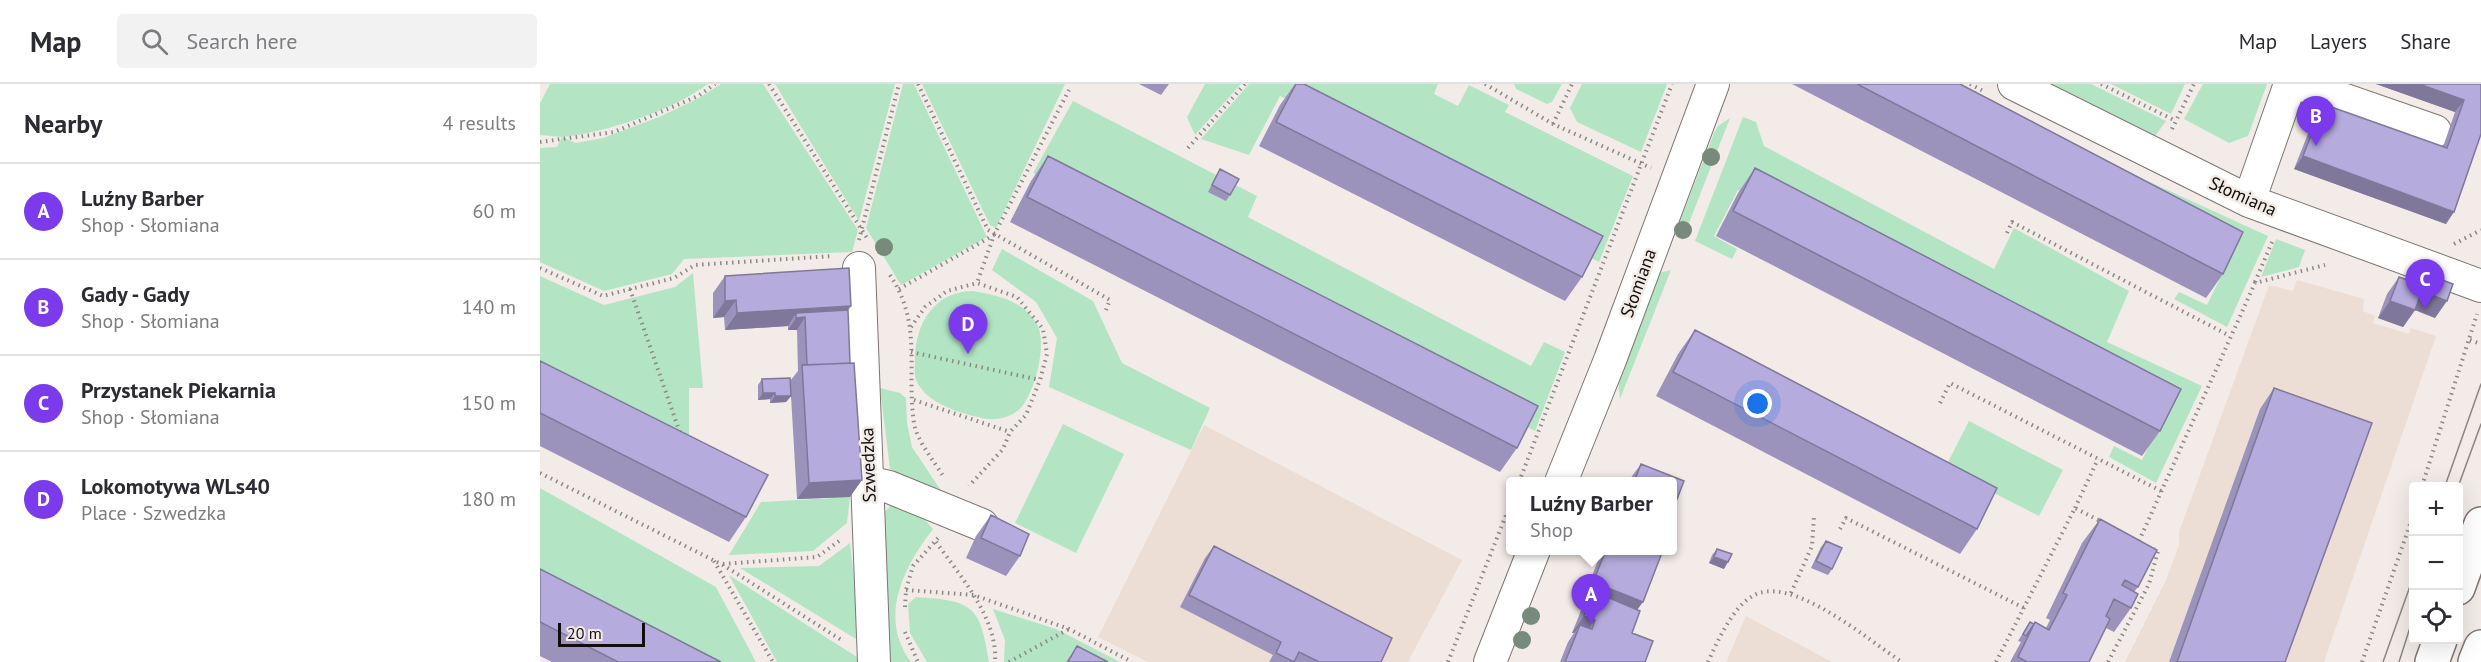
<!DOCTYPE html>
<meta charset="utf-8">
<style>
body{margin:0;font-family:"PT Sans",sans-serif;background:#f2f2f3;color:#2b2b33}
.controls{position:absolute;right:18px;bottom:18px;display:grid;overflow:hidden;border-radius:6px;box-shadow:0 6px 24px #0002}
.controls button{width:54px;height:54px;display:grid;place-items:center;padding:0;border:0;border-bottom:2px solid #e1e1e2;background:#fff;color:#2b2b33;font:30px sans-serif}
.scale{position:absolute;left:18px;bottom:15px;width:87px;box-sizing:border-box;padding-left:6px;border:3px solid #110e0d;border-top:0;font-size:16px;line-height:21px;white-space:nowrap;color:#110e0d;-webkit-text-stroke:4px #f3ebe7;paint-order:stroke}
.you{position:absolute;left:1218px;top:320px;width:21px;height:21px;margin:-15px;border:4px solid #fff;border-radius:50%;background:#1a73e8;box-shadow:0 0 0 9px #1a73e833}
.badge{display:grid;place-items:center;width:39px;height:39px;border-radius:50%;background:#7c3aed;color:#fff;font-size:20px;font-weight:700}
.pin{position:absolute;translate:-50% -50px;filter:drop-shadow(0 2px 3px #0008)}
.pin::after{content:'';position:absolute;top:32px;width:21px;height:18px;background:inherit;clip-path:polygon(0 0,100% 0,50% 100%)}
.popup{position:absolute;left:966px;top:393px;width:171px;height:78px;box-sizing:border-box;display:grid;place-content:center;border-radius:6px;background:#fff;filter:drop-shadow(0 2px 4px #0005);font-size:20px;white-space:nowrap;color:#7c7c81}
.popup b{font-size:22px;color:#2b2b33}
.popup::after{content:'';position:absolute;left:50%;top:100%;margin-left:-12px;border:12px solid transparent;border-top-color:#fff}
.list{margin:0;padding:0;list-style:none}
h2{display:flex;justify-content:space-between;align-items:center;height:78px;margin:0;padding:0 24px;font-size:26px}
h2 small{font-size:20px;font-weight:400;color:#7c7c81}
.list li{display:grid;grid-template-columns:39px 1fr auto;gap:18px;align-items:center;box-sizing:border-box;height:96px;padding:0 24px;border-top:2px solid #e1e1e2}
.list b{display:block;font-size:22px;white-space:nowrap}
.list p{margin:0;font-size:20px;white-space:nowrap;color:#7c7c81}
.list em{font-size:20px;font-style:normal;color:#7c7c81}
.icon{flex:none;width:33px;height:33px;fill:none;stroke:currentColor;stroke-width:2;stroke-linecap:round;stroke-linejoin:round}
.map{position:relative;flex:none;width:1941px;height:578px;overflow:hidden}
header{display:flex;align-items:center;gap:36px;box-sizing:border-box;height:84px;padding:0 30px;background:#fff;border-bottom:2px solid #e1e1e2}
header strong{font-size:28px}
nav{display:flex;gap:33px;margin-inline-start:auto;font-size:21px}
.search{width:420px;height:54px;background:#f2f2f3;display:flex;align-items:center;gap:15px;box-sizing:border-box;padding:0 21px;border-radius:6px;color:#7c7c81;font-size:22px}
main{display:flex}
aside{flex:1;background:#fff}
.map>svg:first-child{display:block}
.built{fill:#edded5}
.green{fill:#b3e5c5}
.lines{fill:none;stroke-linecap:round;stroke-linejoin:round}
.minor-casing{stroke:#7d7572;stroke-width:34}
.major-casing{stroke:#7d7572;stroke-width:36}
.path{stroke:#8d8885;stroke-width:4;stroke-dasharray:1.5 4.5;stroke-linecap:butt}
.minor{stroke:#fff;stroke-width:32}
.major{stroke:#fff;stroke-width:33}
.tram{stroke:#8b8683;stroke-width:1.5}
.tree{fill:#788a7c}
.wall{fill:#9c93bd}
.shaded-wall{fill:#7f789a}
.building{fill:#b5abdc;stroke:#7f789a;stroke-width:1.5}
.labels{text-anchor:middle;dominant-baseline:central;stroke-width:5;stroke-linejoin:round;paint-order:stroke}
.street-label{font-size:18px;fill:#110e0d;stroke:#f3ebe7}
</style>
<header>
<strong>Map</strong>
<div class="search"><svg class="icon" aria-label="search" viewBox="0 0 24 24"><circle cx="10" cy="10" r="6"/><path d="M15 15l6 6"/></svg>Search here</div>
<nav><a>Map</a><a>Layers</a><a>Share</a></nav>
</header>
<main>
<aside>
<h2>Nearby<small>4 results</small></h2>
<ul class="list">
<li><span class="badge">A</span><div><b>Luźny Barber</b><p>Shop · Słomiana</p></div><em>60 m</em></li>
<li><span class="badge">B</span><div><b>Gady - Gady</b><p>Shop · Słomiana</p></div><em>140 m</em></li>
<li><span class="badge">C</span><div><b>Przystanek Piekarnia</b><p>Shop · Słomiana</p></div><em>150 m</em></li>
<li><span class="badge">D</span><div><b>Lokomotywa WLs40</b><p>Place · Szwedzka</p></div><em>180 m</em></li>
</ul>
</aside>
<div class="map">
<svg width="1941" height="578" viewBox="0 0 1941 578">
<rect width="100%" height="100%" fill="#f3ebe7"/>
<path class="built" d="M 1757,196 L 1824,215 L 1823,227 L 1835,232 L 1833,239 L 1869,250 L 1871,244 L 1896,252 L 1784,578 L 1585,578 L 1626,496 L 1639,461 L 1639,448 L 1729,201 L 1753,207 Z
M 664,341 L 922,476 L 868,578 L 608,578 L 558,553 Z
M 1206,532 L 1292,578 L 1186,578 Z"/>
<path class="green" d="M 10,0 L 168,0 C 133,26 65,49 22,53 L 36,59 L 63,54 L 119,33 L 159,14 L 181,0 L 223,0 L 318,146 L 312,168 L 144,175 L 132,190 L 64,207 L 0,178 L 0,64 L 17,63 L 22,53 L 0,51 L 0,19 Z
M 235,0 L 355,0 L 319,137 Z
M 363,0 L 374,0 L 447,153 L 361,201 L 326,144 Z
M 382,0 L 525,0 L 456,144 L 450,141 Z
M 665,0 L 701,0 L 655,51 L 647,33 Z
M 709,0 L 898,0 L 894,10 L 918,22 L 929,1 L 969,21 L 965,28 L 1093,92 L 1059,178 L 740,12 L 709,71 L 661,55 Z
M 974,0 L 1022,0 L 1012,18 L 1007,20 L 976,5 Z
M 1042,0 L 1127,0 L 1101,68 L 1037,38 L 1030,24 Z
M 1418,0 L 1599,93 L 1728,152 L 1687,243 L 1634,215 L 1639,208 L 1667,221 L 1691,172 Z
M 1503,0 L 1551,0 L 1626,37 L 1613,55 Z
M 1571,0 L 1645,0 L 1631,30 Z
M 1663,0 L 1727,0 L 1708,52 L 1689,59 L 1644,35 Z
M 533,17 L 717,112 L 708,133 L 991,282 L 1004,258 L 1025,268 L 995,347 L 493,89 Z
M 1203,33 L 1216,38 L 1224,62 L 1454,185 L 1474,144 L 1589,207 L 1567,258 L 1662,302 L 1616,399 L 1569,373 L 1574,362 L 1602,376 L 1626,328 L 1198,106 L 1174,152 L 1197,165 L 1192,175 L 1155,157 Z
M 1190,34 L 1142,157 L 1139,140 L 1174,49 L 1178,42 Z
M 1736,155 L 1765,166 L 1759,183 L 1721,193 Z
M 462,165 L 553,217 L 582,279 L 670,324 L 651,366 L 509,303 L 517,254 L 496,218 L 452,186 Z
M 1131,186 L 1080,315 L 1078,297 L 1119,189 Z
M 153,189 L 163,304 L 149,304 L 149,357 L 0,302 L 0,192 L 64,221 L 135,203 Z
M 433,207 C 457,211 483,217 496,239 C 508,257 496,301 485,318 C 479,329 467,334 455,335 C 444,336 430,331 419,328 C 403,322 384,314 376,296 C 374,291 375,284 375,278 C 374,241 394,207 433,207 Z
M 340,304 L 360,309 L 366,314 L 367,339 L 372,363 L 400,405 L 384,402 L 350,385 Z
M 1429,337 L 1523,386 L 1499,432 L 1405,384 Z
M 523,340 L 584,370 L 536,469 L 475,439 Z
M 0,404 L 176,503 L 216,578 L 126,578 L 0,514 Z
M 310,413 L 307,439 L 273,467 L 189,471 L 221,418 Z
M 357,413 L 371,420 L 393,445 C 363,484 338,534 371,578 L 348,578 L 341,433 Z
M 310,459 L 321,558 L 200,484 L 279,482 Z
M 189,491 L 317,573 L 318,578 L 237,578 Z
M 376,513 C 433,517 440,521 449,578 L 387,578 L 370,549 L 368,520 Z
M 453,525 L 516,545 L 580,578 L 464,578 L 465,556 Z"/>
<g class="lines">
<defs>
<path id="minor" d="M 1474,0 L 1709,117 L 1941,202
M 1759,0 L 1895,47
M 1709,117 L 1750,0
M 319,184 L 334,578
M 328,398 L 349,403 L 442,441
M 1021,398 L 1070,276 L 1173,0
M 950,578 L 994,466"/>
<path id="major" d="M 1918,504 L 1941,440
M 1892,578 L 1900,556
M 1935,578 L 1941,563"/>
</defs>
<use href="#minor" class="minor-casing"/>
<use href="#major" class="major-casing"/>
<path class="path" d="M 229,0 L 327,154
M 378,0 L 448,146 L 570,216 L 566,226
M 945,0 L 1013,40 L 1111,84
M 1430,0 L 1445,8
M 1561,0 L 1636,37
M 1013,40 L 1032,0
M 1632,45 L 1654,0
M 0,58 L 74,48 L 158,12 L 175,0
M 648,64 L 705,0
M 1467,149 L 1472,138 L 1690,252
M 454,151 L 529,6
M 319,156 L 359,0
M 1914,160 L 1941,146
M 0,184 L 63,212 L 134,194 L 155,181 L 293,172
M 350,191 C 383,241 366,284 374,339 C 377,357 394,377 403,392
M 1715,198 L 1732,158
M 90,205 L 140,349
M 359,205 L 454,151 L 437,199
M 371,243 L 385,223 L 407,207 L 437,199 L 477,213 L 503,245 L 507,270 L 500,296 L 486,331 L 470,348 L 463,365 L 429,402
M 1930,256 L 1941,260
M 371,268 L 500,296
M 374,316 L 470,348
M 1400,319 L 1410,299 L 1621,407
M 0,389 L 183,481 L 303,557
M 979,398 L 1132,0
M 1882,402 L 1937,230
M 1535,424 L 1558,375
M 1300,445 L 1306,434 L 1484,524
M 1599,457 L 1715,199 L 1785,181
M 396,458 C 420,492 458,534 455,578
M 174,477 L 233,578
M 183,480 L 277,473 L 299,457
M 366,506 L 434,511 L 529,545 L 592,578
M 1251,509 L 1272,462 L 1274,432
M 365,523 L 366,506 L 373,482 L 398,454
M 365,548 L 378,578
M 469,578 L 529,545
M 908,578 L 970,421
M 1168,578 C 1177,558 1192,525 1211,513 C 1249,487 1329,557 1362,578
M 1456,578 L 1535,424 L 1562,438
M 1568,578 L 1609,500 L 1618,467 L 1614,465
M 1822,578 L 1874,429"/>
<use href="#minor" class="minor"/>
<use href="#major" class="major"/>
<path class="tram" d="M 1905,402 L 1941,300
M 1918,403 L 1941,340
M 1843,578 L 1874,491
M 1859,578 L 1874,531"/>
</g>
<g class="tree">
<circle cx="1171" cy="73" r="9"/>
<circle cx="1143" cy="146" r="9"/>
<circle cx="344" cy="163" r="9"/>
<circle cx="991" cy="532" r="9"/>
<circle cx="982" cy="556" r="9"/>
</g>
<path class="wall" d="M 599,0 L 629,0 L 621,11 Z
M 755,0 L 764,0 L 1042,193 L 1025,217 L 719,62 L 740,21 Z
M 1252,0 L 1420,0 L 1683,190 L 1666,214 Z
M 1836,0 L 1941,0 L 1906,140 L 1754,85 L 1775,32 L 1783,20 L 1903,63 L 1915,28 Z
M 508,72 L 977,364 L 960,388 L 470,138 L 491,97 Z
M 1215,84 L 1620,347 L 1602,372 L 1176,152 L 1198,109 Z
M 680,85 L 690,111 L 686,117 L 668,108 L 676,92 Z
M 185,192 L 308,226 L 310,413 L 257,415 L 251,312 L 246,318 L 230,319 L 230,315 L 218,316 L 218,301 L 222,295 L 250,297 L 258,287 L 257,246 L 248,246 L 248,242 L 185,246 L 184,233 L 173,234 L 173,209 Z
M 1859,193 L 1887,203 L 1894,193 L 1895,234 L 1875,226 L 1863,243 L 1838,234 L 1847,210 Z
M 1155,246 L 1437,445 L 1420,470 L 1116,312 L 1138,270 Z
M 0,277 L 206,433 L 189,458 L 0,362 Z
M 1734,304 L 1745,578 L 1629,578 L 1720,325 Z
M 1101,380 L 1132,398 L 1090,398 L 1092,392 Z
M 451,431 L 480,472 L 466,492 L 426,474 L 436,452 Z
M 1560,435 L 1598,503 L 1594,508 L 1591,524 L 1574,548 L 1566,544 L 1549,578 L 1470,578 L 1481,558 L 1478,557 L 1490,538 L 1506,544 L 1510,536 L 1506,534 L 1542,459 Z
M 1286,457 L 1292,485 L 1288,491 L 1271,484 L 1281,463 Z
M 674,462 L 841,578 L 729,578 L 733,571 L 640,523 L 665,474 Z
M 1177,465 L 1184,485 L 1169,479 L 1172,471 Z
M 1062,466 L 1123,466 L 1097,525 L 1092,549 L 1105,578 L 1020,578 L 1028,558 L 1034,549 L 1032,549 L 1042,524 L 1050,512 L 1045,510 Z
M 0,485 L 181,578 L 12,578 L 0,572 Z
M 537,562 L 568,578 L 526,578 Z"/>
<path class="shaded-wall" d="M 1836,0 L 1879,0 L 1924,16 L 1915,28 Z
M 1763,72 L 1914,128 L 1906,140 L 1754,85 Z
M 1882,207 L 1907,217 L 1895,234 L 1870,224 Z
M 196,216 L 184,233 L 173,234 L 185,217 Z
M 1850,217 L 1875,226 L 1863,243 L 1838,234 Z
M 311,222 L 299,239 L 265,233 L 257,246 L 248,246 L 256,234 L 256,229 L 248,242 L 185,246 L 197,229 Z
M 223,309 L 235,309 L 230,315 L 218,316 Z
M 235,312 L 251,312 L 246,318 L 230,319 Z
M 322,396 L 310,413 L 257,415 L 269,399 Z
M 1174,473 L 1188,478 L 1184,485 L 1169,479 Z
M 1053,498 L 1103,518 L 1094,530 L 1053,507 L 1050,512 L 1045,510 Z
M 1044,532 L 1055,536 L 1043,553 L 1040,541 L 1034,549 L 1032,549 Z"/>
<path class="building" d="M 756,0 L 764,0 L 1063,152 L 1042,193 L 736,38 Z
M 1317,0 L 1420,0 L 1703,148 L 1683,190 Z
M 1879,0 L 1941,0 L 1941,50 L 1914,128 L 1763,72 L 1783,20 L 1907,64 L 1924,16 Z
M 508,72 L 998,322 L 977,364 L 487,113 Z
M 1215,84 L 1641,305 L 1620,347 L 1193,127 Z
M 680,85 L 699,95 L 690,111 L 672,101 Z
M 309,184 L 311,222 L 197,229 L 196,216 L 185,217 L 185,192 Z
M 1859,193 L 1890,204 L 1894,193 L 1913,200 L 1907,217 L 1882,207 L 1875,226 L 1850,217 Z
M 308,226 L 310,279 L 267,281 L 265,233 L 256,234 L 256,229 Z
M 1155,246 L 1457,404 L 1437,445 L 1133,288 Z
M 0,277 L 228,391 L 206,433 L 0,329 Z
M 314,279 L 322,396 L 269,399 L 262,281 Z
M 250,294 L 251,312 L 235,312 L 235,309 L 223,309 L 222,295 Z
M 1734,304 L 1832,339 L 1745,578 L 1637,578 Z
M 1101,380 L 1144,397 L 1132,428 L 1132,398 L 1094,398 Z
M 451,431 L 489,450 L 480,472 L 441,454 Z
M 1560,435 L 1617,466 L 1598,503 L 1585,496 L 1582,501 L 1598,510 L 1591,524 L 1574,515 L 1566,532 L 1570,535 L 1549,578 L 1487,578 L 1478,573 L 1495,538 L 1509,546 L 1527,511 L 1523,509 Z
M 1286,457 L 1302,464 L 1292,485 L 1276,477 Z
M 674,462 L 852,554 L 841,578 L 779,578 L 759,568 L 754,578 L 736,569 L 741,558 L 649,511 Z
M 1177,465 L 1192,470 L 1188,478 L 1174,473 Z
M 1066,466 L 1123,466 L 1103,518 L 1053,498 Z
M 0,485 L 181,578 L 78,578 L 0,538 Z
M 1053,507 L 1100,527 L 1092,549 L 1113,557 L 1105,578 L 1025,578 L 1040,541 L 1052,545 L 1055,536 L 1044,532 Z
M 1490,538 L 1494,540 L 1486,552 L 1483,550 Z
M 537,562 L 568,578 L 528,578 Z"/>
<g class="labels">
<g class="street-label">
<text transform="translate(1703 112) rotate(24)">Słomiana</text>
<text transform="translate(1098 199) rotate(-70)">Słomiana</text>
<text transform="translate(328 381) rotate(-92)">Szwedzka</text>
</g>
</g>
</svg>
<div class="controls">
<button>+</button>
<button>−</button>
<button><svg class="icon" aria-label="locate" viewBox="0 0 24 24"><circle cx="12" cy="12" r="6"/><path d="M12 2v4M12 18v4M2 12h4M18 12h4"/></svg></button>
</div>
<div class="scale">20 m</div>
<div class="you"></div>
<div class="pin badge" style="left:1051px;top:540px">A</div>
<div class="popup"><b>Luźny Barber</b>Shop</div>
<div class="pin badge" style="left:1776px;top:62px">B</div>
<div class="pin badge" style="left:1885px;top:225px">C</div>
<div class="pin badge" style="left:428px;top:270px">D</div>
</div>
</main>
